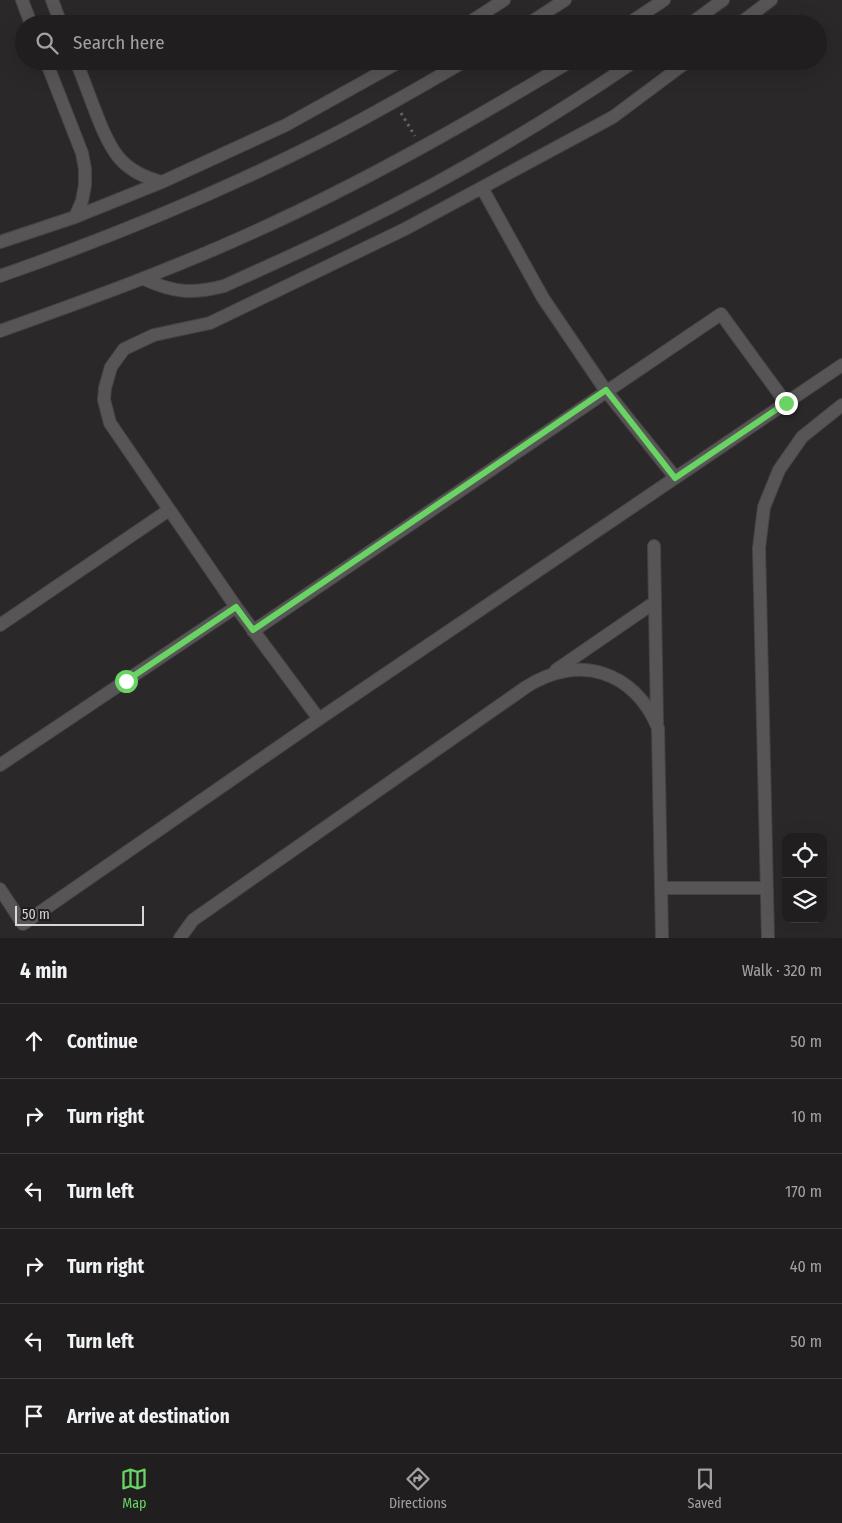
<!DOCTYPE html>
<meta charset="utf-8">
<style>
body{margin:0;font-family:"Fira Sans Condensed",sans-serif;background:#282728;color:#f1f3f6}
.controls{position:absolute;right:15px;bottom:15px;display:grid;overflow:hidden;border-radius:10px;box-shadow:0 5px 20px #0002}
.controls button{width:45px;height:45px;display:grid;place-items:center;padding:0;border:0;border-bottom:1px solid #3d3c3d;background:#201e1f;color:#f1f3f6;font:25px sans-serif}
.scale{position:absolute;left:15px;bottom:12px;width:129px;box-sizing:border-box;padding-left:5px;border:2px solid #d8d6d7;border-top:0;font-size:14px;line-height:18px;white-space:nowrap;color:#d8d6d7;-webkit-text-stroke:4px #211e20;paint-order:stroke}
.stop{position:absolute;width:15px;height:15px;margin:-11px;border:4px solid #69d464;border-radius:50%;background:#fff}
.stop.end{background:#69d464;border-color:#fff;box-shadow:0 1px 5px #0008}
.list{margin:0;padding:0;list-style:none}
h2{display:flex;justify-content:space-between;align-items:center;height:65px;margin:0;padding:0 20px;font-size:21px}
h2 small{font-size:16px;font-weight:400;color:#a2a2a4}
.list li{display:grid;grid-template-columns:32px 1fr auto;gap:15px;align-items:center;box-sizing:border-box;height:75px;padding:0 20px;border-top:1px solid #3d3c3d}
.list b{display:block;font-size:19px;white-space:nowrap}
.list em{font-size:16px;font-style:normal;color:#a2a2a4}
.icon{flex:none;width:28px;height:28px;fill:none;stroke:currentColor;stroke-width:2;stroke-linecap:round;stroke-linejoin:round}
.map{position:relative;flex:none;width:842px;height:938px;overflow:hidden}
.search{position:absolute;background:#201e1f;box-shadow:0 5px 20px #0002;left:15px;right:15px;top:15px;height:55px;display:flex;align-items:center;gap:12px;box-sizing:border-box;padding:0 18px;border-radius:28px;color:#a2a2a4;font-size:19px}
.sheet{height:515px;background:#201e1f}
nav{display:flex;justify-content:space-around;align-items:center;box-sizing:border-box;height:70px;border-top:1px solid #3d3c3d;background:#201e1f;font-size:14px;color:#a2a2a4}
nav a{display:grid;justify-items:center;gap:2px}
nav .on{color:#69d464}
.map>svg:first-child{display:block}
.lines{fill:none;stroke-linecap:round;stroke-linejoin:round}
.minor-casing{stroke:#474445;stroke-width:14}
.path{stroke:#656364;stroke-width:3;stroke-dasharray:2.5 4;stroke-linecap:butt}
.minor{stroke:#585556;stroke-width:12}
.route{stroke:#69d464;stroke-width:6}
</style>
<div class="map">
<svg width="842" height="938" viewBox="0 0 842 938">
<rect width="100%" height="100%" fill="#2b2829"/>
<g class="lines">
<defs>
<path id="minor" d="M 22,0 L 31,24
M 52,0 L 61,24
M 467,24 L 504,0
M 528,24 L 565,0
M 628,24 L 664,0
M 690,24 L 723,0
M 739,24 L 771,0
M 46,61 L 82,153 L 85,169 L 85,185 L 82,201 L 75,217
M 76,61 C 83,78 89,95 96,113 C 110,150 121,172 162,182
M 482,188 L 543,298 L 606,391 L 675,477
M 0,242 L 75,217 L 162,182 L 286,125 L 401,61
M 0,276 C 109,238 216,194 319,142 C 369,117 417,89 465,61
M 144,279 C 174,293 193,294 224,286 C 266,267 309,248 351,227 C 449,179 544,123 635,61
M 0,331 C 87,300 173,269 258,230 C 366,181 469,122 571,61
M 654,546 L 657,723
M 0,625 L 169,510
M 253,631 L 721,314 L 786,403
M 556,670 L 655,602
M 319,719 L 236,607 L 110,423 L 104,400 L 105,388 L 111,367 L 124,349 L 154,335 L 210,323 L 405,229 L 613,117 L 688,61
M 0,765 L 236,607
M 661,888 L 767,888
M 0,889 L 23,924 L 319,719 L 842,365
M 180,938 L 193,920 L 526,687 C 578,653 635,671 658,728 L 662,938
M 768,938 L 759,548 L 764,507 L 779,470 L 802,437 L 842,405"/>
</defs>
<use href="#minor" class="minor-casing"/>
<path class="path" d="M 401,113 L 415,136"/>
<use href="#minor" class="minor"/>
</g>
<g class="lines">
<path class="route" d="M 126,681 L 236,607 L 253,630 L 606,390 L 675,478 L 786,403"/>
</g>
</svg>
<div class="controls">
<button><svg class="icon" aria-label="locate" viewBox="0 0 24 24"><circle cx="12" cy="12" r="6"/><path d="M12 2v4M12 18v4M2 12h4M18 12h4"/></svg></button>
<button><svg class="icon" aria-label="layers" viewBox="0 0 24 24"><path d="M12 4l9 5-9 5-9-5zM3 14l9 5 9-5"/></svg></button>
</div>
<div class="scale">50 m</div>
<div class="stop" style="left:126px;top:681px"></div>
<div class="stop end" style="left:786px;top:403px"></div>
<div class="search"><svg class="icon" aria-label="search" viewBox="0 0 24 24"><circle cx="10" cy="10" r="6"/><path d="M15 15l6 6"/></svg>Search here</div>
</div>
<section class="sheet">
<h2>4 min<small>Walk · 320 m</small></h2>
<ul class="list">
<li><svg class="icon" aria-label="ahead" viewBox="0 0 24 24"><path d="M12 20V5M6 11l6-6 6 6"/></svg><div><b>Continue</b></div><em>50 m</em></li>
<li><svg class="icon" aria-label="right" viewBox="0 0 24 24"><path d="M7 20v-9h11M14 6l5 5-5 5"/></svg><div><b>Turn right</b></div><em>10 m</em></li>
<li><svg class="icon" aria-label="left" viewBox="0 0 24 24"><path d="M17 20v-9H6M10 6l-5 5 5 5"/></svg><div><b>Turn left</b></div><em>170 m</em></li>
<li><svg class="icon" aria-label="right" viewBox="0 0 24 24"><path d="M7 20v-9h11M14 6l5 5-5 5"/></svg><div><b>Turn right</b></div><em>40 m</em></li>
<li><svg class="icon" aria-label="left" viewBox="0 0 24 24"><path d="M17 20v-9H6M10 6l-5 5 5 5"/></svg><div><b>Turn left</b></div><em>50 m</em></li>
<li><svg class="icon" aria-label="arrive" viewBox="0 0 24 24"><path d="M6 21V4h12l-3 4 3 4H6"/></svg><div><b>Arrive at destination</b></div></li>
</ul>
</section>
<nav>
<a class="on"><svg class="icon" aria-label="map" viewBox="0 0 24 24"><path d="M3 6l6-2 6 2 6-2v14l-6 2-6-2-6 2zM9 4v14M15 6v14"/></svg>Map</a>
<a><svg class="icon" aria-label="directions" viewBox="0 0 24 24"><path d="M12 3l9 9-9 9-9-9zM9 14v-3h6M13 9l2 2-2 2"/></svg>Directions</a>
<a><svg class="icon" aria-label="saved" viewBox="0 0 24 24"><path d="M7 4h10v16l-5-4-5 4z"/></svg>Saved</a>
</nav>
